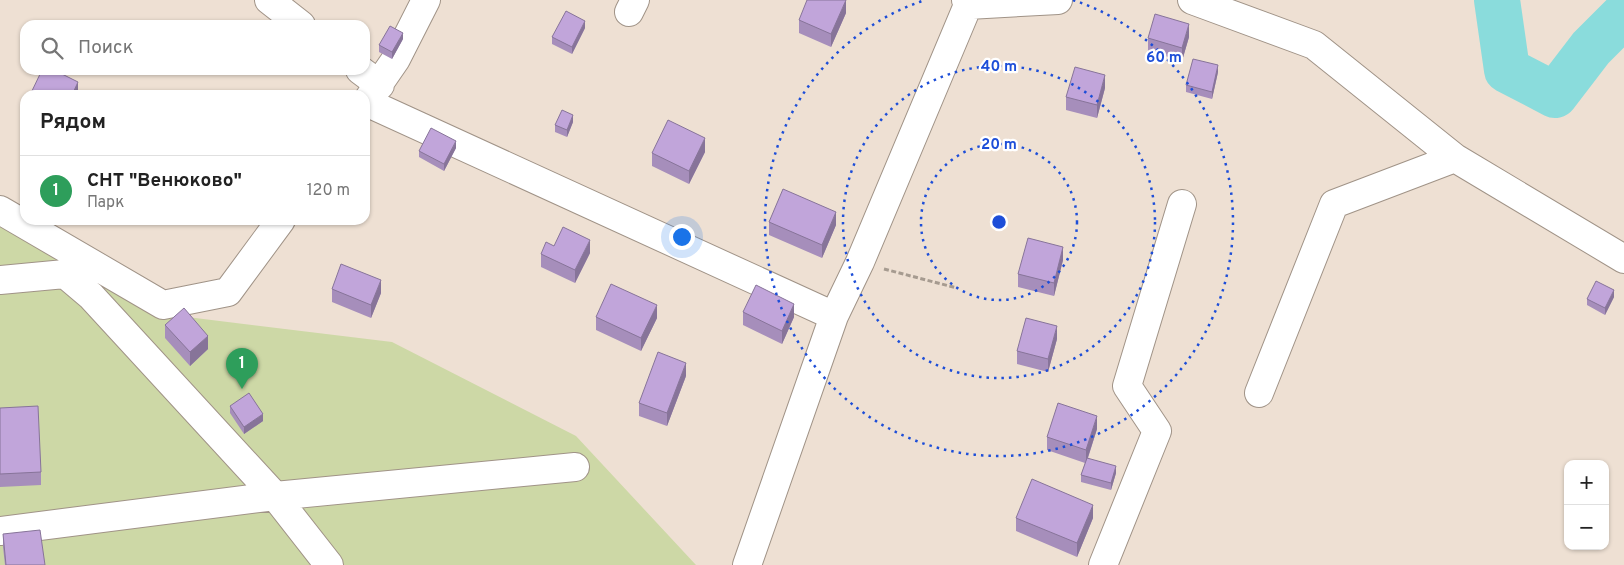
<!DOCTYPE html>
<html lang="ru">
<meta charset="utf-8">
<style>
body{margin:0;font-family:Overpass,sans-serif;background:#f6f6f6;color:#222}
.controls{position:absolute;right:15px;bottom:15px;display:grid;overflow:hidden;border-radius:10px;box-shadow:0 1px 4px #0004}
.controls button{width:45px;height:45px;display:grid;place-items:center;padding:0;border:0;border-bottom:1px solid #e0e0e0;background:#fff;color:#222;font:25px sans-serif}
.you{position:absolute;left:681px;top:236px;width:18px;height:18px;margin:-12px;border:4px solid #fff;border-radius:50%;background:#1a73e8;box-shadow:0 0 0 8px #1a73e833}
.badge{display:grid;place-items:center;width:32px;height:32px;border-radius:50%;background:#1a73e8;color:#fff;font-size:16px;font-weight:700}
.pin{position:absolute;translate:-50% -41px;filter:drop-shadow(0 1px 2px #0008)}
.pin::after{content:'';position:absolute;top:26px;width:18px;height:15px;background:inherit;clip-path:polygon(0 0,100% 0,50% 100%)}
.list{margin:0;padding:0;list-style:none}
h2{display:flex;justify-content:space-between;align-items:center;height:65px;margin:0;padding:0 20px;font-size:21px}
h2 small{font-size:16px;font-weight:400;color:#767676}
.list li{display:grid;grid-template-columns:32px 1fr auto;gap:15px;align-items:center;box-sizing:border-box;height:70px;padding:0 20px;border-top:1px solid #e0e0e0}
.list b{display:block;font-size:19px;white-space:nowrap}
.list p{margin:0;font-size:16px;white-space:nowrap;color:#767676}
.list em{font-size:16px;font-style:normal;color:#767676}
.icon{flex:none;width:28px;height:28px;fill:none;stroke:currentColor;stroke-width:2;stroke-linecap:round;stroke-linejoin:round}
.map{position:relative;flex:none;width:1624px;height:565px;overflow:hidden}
.search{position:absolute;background:#fff;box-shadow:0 1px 4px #0004;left:20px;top:20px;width:350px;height:55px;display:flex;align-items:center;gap:12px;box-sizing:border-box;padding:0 18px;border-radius:15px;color:#767676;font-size:19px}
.panel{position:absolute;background:#fff;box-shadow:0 1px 4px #0004;left:20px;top:90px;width:350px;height:135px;border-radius:15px}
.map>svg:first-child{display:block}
.green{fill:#cdd8a6}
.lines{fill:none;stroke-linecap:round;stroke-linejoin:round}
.river{stroke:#8adcdc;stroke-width:46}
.minor-casing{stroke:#a09387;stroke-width:30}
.path{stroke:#a69b90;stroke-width:3;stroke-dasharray:5 2.5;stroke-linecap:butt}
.minor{stroke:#fff;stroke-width:28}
.wall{fill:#a68ebb}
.shaded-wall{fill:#877499}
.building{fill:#c1a5da;stroke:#877499}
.ring{fill:none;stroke:#1d4ed8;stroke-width:2.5;stroke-dasharray:2.5 5}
.centre{fill:#1d4ed8;stroke:#fff;stroke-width:2.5}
.ring-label{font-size:15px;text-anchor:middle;font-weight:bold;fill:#1d4ed8;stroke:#fff;stroke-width:4.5;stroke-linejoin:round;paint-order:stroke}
</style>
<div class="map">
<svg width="1624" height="565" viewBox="0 0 1624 565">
<rect width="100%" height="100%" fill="#eee0d3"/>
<path class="green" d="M 0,218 L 171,315 L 392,342 L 576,436 L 696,565 L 0,565 Z"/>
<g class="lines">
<path class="river" d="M 1497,0 L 1507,70 L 1555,95 L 1591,48 L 1624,15"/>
<defs>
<path id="minor" d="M 269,0 L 301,25
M 1192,0 L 1314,45 L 1455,158 L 1624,259
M 968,5 L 1058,0
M 629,12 L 635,0
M 360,70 L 380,85
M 366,102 L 834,316
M 365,104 L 396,59 L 426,0
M 0,210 L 163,305 L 228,292 L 281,220
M 0,280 L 65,274 L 91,296 L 275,496 L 329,565
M 1259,393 L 1334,204 L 1455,158
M 0,531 L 275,496 L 575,467
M 747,565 L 834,316 L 860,262 L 968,5 L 966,0
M 1103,565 L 1157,431 L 1127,386 L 1182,204"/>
</defs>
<use href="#minor" class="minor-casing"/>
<path class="path" d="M 884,269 L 957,288"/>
<use href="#minor" class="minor"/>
</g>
<path class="wall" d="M 846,13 L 831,47 L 799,33 L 799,20 Z
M 585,28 L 572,54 L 552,44 L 552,37 Z
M 1189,37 L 1182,61 L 1148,51 L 1148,38 Z
M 403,39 L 392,59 L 379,52 L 379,45 Z
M 1218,72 L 1212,99 L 1186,92 L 1186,85 Z
M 1105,88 L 1097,118 L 1066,110 L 1066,97 Z
M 573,122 L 567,137 L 555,132 L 555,125 Z
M 456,148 L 444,171 L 419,157 L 419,151 Z
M 705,152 L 689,184 L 652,166 L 652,153 Z
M 769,222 L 836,225 L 822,258 L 769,235 Z
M 554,246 L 590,253 L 575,283 L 541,267 L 541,254 Z
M 1063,260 L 1054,296 L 1018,287 L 1018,274 Z
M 332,289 L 381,293 L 371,318 L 332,302 Z
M 1614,297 L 1605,315 L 1587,305 L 1587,299 Z
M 743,312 L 794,317 L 782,344 L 743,325 Z
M 596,317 L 657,318 L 641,351 L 596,330 Z
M 165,325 L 208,349 L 190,366 L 165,338 Z
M 1057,339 L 1048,372 L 1017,364 L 1017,351 Z
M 686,376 L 667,426 L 639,416 L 639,403 Z
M 230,406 L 263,421 L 244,434 L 230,413 Z
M 0,408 L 41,472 L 41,485 L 0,487 Z
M 1097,429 L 1088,458 L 1116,473 L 1111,490 L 1081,482 L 1081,475 L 1085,463 L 1047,450 L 1047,437 Z
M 1016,518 L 1093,518 L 1077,557 L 1016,531 Z
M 3,534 L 45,565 L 5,565 L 3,547 Z"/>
<path class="shaded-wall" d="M 846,0 L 846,13 L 831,47 L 831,34 Z
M 585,21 L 585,28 L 572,54 L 572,47 Z
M 1189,24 L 1189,37 L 1182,61 L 1182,48 Z
M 403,33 L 403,39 L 392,59 L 392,52 Z
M 1218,65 L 1218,72 L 1212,99 L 1212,92 Z
M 1105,75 L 1105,88 L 1097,118 L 1097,105 Z
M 78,82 L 78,95 L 72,95 Z
M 573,115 L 573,122 L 567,137 L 567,130 Z
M 705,138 L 705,152 L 689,184 L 689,171 Z
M 456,141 L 456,148 L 444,171 L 444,164 Z
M 836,212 L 836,225 L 822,258 L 822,245 Z
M 590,240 L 590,253 L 575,283 L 575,270 Z
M 1063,247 L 1063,260 L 1054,296 L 1054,283 Z
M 381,280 L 381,293 L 371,318 L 371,305 Z
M 1614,290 L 1614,297 L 1605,315 L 1605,308 Z
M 794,304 L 794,317 L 782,344 L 782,331 Z
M 657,305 L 657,318 L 641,351 L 641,338 Z
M 1057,326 L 1057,339 L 1048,372 L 1048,359 Z
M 208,336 L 208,349 L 190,366 L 190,352 Z
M 686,363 L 686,376 L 667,426 L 667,413 Z
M 263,414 L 263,421 L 244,434 L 244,427 Z
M 1097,416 L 1097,429 L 1086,463 L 1086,450 Z
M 1116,466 L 1116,473 L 1111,490 L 1111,483 Z
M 1093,505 L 1093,518 L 1077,557 L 1077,543 Z"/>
<path class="building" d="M 807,0 L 846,0 L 831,34 L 799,20 Z
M 566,11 L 585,21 L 572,47 L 552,37 Z
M 1155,14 L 1189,24 L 1182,48 L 1148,38 Z
M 390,26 L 403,33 L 392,52 L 379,45 Z
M 1193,59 L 1218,65 L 1212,92 L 1186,85 Z
M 1075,67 L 1105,75 L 1097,105 L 1066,97 Z
M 42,70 L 54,70 L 78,82 L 72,95 L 30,95 Z
M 562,110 L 573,115 L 567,130 L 555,125 Z
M 668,120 L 705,138 L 689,171 L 652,153 Z
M 431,128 L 456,141 L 444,164 L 419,151 Z
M 783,189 L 836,212 L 822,245 L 769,222 Z
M 563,227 L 590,240 L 575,270 L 541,254 L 546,242 L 554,246 Z
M 1028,238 L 1063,247 L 1054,283 L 1018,274 Z
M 341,264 L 381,280 L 371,305 L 332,289 Z
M 1596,281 L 1614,290 L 1605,308 L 1587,299 Z
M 611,284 L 657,305 L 641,338 L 596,317 Z
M 756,285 L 794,304 L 782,331 L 743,312 Z
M 184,308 L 208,336 L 190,352 L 165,325 Z
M 1026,318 L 1057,326 L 1048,359 L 1017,351 Z
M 658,352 L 686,363 L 667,413 L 639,403 Z
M 249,393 L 263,414 L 244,427 L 230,406 Z
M 1058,403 L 1097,416 L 1086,450 L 1047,437 Z
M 38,406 L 41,472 L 0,474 L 0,408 Z
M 1087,458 L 1116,466 L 1111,483 L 1081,475 Z
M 1032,479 L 1093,505 L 1077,543 L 1016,518 Z
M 40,530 L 45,565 L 6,565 L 3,534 Z"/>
<g class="ring">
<circle cx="999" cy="222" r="78"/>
<circle cx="999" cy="222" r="156"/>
<path d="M1073 0A234 234 0 1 1 925 0"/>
</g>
<circle cx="999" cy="222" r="8" class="centre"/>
<g class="ring-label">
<text x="1164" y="62">60 m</text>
<text x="999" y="71">40 m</text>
<text x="999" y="149">20 m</text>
</g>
</svg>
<div class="controls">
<button>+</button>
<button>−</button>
</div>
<div class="you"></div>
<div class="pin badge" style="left:242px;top:389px;background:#2e9e5b">1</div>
<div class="search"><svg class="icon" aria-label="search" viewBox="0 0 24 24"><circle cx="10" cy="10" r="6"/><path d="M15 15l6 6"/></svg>Поиск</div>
<section class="panel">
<h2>Рядом<small></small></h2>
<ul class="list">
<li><span class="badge" style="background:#2e9e5b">1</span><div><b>СНТ &quot;Венюково&quot;</b><p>Парк</p></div><em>120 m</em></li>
</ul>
</section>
</div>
